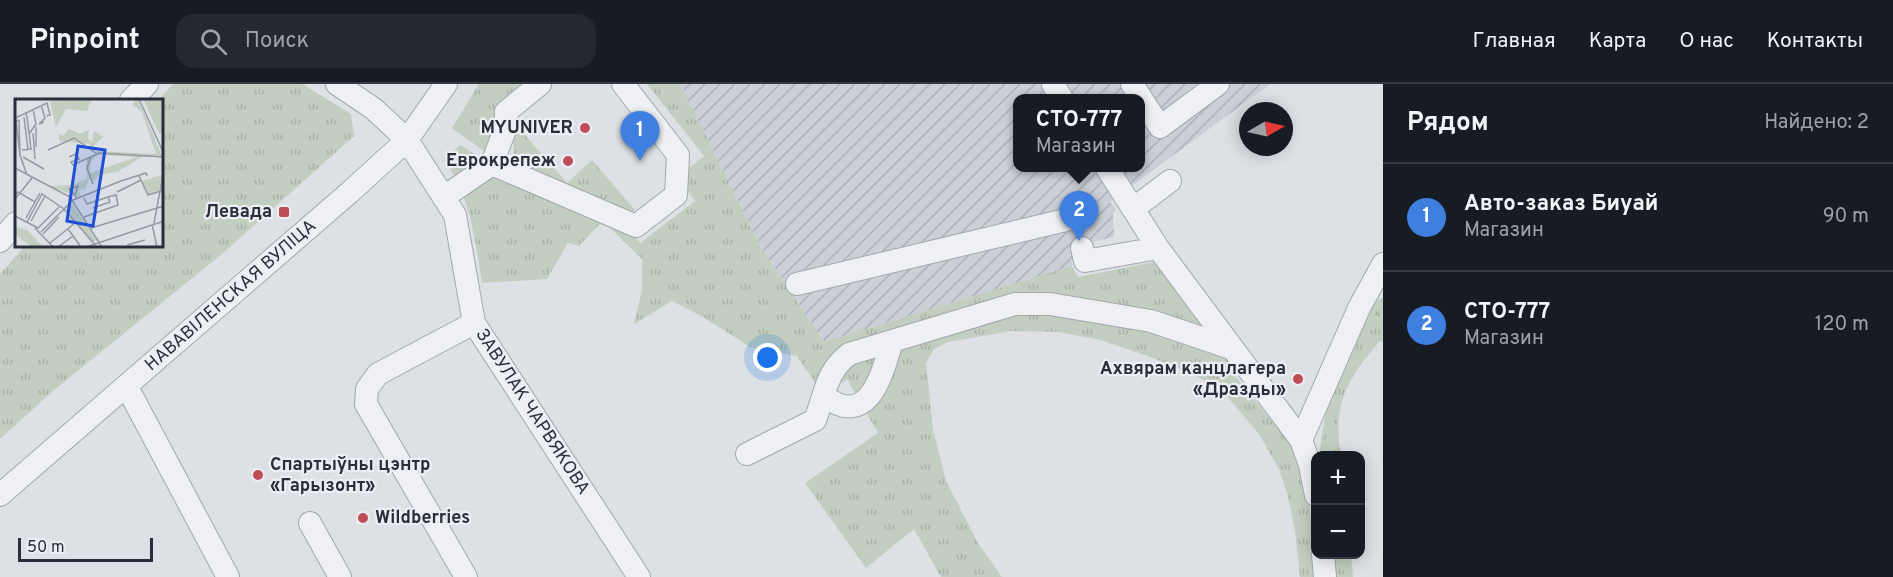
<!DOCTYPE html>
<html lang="ru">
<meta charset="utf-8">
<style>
body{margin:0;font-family:Overpass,sans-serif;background:#242831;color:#f1f3f6}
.controls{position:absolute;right:18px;bottom:18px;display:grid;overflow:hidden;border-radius:12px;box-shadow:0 3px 15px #0003}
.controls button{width:54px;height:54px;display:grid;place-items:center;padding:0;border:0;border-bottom:2px solid #363941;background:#171b24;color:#f1f3f6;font:30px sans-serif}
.compass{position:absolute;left:1239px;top:18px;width:54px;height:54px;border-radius:50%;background:#171b24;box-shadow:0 3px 15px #0003;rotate:81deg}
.scale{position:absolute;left:18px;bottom:15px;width:135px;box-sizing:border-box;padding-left:6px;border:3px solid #282e3a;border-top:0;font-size:16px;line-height:21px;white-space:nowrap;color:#282e3a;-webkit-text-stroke:4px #eceef3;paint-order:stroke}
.you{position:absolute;left:768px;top:274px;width:21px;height:21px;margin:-15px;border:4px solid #fff;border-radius:50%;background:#1a73e8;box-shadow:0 0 0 9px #1a73e833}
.badge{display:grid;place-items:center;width:39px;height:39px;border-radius:50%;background:#bf4d58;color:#fff;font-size:20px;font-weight:700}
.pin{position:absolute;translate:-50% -50px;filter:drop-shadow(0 2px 3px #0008)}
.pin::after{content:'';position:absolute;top:32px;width:21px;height:18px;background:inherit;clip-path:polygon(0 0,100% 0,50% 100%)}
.popup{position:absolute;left:1013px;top:10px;width:132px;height:78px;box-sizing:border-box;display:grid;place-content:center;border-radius:12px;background:#171b24;filter:drop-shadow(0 2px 4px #0005);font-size:20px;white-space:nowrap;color:#9ea1a6}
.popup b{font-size:22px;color:#f1f3f6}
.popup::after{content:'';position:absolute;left:50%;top:100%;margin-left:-12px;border:12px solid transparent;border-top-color:#171b24}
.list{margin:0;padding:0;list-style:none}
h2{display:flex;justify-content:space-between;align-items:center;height:78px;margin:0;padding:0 24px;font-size:26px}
h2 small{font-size:20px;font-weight:400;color:#9ea1a6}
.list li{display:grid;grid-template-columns:39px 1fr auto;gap:18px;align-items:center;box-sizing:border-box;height:108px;padding:0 24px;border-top:2px solid #363941}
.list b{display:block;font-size:22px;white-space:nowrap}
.list p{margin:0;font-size:20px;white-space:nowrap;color:#9ea1a6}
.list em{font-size:20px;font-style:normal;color:#9ea1a6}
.icon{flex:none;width:33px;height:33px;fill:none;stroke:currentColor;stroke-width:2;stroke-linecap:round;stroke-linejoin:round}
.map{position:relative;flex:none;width:1383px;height:493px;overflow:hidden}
header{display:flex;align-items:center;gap:36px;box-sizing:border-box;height:84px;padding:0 30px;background:#171b24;border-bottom:2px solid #363941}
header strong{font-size:28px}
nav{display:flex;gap:33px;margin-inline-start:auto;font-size:21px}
.search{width:420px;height:54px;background:#242831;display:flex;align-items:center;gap:15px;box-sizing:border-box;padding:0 21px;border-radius:18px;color:#9ea1a6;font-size:22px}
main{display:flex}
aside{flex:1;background:#171b24}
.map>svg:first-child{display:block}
.industrial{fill:url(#industrial-furrows);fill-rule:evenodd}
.grass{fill:url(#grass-tufts)}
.forest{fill:url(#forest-firs)}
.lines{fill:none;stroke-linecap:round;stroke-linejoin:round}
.minor-casing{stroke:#a3a7ae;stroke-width:24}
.minor{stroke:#eff0f4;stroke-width:22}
.poi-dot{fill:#bf4d58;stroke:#eceef3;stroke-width:2}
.labels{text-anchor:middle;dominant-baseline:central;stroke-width:4.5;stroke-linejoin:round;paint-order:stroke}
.poi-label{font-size:18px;font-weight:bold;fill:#282e3a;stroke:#eceef3;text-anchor:end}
.street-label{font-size:18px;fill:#282e3a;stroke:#eceef3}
.inset-road{fill:none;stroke:#9599a1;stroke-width:1.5}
.view{fill:#1d4ed8;fill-opacity:0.15;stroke:#1d4ed8;stroke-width:3}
.inset-edge{fill:none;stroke:#282e3a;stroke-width:3}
</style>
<header>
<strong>Pinpoint</strong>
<div class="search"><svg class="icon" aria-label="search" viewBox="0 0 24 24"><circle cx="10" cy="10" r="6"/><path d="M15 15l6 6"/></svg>Поиск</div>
<nav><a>Главная</a><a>Карта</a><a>О нас</a><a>Контакты</a></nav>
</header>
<main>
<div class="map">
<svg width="1383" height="493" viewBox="0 0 1383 493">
<defs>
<pattern id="industrial-furrows" width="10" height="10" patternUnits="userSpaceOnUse" patternTransform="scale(1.5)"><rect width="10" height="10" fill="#cbcfd6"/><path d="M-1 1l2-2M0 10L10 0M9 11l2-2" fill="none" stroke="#aeb2b8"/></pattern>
<pattern id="grass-tufts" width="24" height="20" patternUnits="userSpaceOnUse" patternTransform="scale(1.5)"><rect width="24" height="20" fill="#c2cebf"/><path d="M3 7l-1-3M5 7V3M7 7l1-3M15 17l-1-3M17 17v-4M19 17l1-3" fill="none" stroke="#a7b1a5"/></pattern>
<pattern id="forest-firs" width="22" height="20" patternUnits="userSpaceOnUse" patternTransform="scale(1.5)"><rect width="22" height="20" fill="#c2cebf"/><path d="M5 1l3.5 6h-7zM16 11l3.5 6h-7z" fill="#a7b1a5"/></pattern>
</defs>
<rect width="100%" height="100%" fill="#dde0e5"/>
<path class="industrial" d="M 680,0 L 1270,0 L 1110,118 L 1116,125 L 1113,130 L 1114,153 L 1074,162 L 1072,182 L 824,258 L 762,166 ZM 1018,15 L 1140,15 L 1140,84 L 1018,84 Z"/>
<path class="grass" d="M 173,0 L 302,0 L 351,30 L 354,52 L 222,170 L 54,306 L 0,355 L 0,190 L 25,162 L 162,162 L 162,16 L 158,16 Z
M 479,0 L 521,0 L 499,19 L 492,80 L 623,136 L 640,159 L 695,117 L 677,93 L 704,72 L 647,0 L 680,0 L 762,166 L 824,258 L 1072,182 L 1078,193 L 1154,178 L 1231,264 L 1236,293 L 1291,361 L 1303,381 L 1313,446 L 1318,493 L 1300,493 L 1295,447 L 1288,412 L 1279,385 L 1259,350 L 1226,311 L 1195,291 L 1153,274 L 1101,256 L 1058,248 L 1011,247 L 948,258 L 934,265 L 926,279 L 933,346 L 946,397 L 978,459 L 1002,493 L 941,493 L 914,445 L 866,484 L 805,399 L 878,349 L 847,295 L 824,312 L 797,272 L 752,264 L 703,233 L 672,217 L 634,240 L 642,206 L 642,175 L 603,137 L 579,162 L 568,159 L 547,195 L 482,199 C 475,156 471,112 444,76 L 460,61 L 479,73 L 484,67 L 452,44 Z
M 513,34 L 524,50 L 567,99 L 592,76 L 635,126 L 629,131 L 514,84 Z
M 1359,224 L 1383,234 L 1383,257 L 1379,258 C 1347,295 1332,321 1341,371 L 1319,371 L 1332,286 Z
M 1330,471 L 1351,471 L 1353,493 L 1332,493 Z"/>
<path class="forest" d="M 1383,214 L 1383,234 L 1359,224 Z"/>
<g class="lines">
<defs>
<path id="minor" d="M 337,0 L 374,25 L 407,56 L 455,131 L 474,239 L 639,493
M 1053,0 L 1062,15
M 1132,0 L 1160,43 L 1218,0
M 131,16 L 147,0
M 492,80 L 636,142 L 676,111 L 678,71 L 623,0
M 1107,84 L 1158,164 L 1301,356 L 1310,381 L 1316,411
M 444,113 L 492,80 L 506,43 L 506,28 L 540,0
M 1133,125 L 1170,97
M 0,157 L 16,139
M 1082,164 L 1085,177 L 1158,164
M 797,200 L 1066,136
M 127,303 L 228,493
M 824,312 C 869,346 882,290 892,257
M 1301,356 L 1359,224 L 1383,180
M 747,370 L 815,336 C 826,309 825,289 849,270 L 1015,220 L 1050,220 L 1151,237 L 1231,264
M 0,411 L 350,108 L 407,56 L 446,0
M 310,439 L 340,493
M 1323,470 L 1325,493
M 466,493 L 366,320 L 367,305 L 378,290 L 474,239"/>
</defs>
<use href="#minor" class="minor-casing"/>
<use href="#minor" class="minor"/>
</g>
<g class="poi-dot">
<circle cx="585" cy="44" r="6"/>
<circle cx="568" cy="77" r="6"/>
<rect x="278" y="122" width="12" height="12" rx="3"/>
<circle cx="1298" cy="295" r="6"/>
<circle cx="258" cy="391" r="6"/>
<circle cx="363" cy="434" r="6"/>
</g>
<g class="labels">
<g class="poi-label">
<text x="573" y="44">MYUNIVER</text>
<text x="556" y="77">Еврокрепеж</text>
<text x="272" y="128">Левада</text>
<text x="1286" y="285">Ахвярам канцлагера<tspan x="1286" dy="21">«Дразды»</tspan></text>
<text x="270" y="381" text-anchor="start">Спартыўны цэнтр<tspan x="270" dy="21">«Гарызонт»</tspan></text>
<text x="375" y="434" text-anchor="start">Wildberries</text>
</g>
<g class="street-label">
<text transform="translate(231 212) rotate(-41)">НАВАВІЛЕНСКАЯ ВУЛІЦА</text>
<text transform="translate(532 328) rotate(57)">ЗАВУЛАК ЧАРВЯКОВА</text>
</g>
</g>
<g transform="translate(15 15)">
<rect width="148" height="148" fill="#dde0e5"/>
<path d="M 77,0 L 72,12 L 51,10 L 41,28 L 35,2 ZM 120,0 L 123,0 L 147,57 L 127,58 L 102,73 L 84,76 L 80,82 L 75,79 L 70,90 L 64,91 L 66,98 L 32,87 L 56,86 L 72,80 L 71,61 L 83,54 L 75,50 L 80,42 L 89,37 L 78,47 L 80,52 L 141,55 L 127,13 L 118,6 ZM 83,56 L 87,56 L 122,58 L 75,74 L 76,62 ZM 128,0 L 148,0 L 148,34 L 144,34 ZM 57,104 L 81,141 L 77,144 L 51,110 ZM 0,127 L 12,131 L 28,148 L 17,148 L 0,136 Z" fill="#c2cebf" fill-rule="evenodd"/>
<path d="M 54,30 L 65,35 L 74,31 L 73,40 L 77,43 L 79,32 L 88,38 L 75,50 L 75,45 L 44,42 L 44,34 L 48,37 ZM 147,76 L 144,91 L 133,95 L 127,82 Z" fill="#c2cebf"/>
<path class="inset-road" d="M 124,0 L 149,55M 26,6 L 30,19 L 24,25 L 29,23M 11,14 L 32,4 L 35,16 L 32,17M 9,18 L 13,51M 0,19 L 11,14 L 12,18 L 16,50 L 7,51M 4,21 L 5,56 L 12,76M 4,21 L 1,22 L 5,56M 21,28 L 21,48M 18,34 L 20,60M 14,35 L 21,25 L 18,10M 33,51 L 59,39 L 82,55M 8,58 L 29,70M 54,58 L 61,55 L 64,60 L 56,63 L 58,66 L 84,54 L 149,58M 76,58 L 72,69 L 78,85M 0,69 L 55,98 L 87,148M 124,77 L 133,96 L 149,91M 102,93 L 126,81M 0,96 L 3,93 L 20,103M 60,96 L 63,87 L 54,90 L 62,99M 69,99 L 72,105 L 93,98 L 95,103 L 78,109M 0,100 L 17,79M 58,101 L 106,82 L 131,74 L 132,77M 0,117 L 23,129 L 44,108M 69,118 L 103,106 L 101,96 L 93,98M 11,119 L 25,94M 16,122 L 30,97M 12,123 L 27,95 L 49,110 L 82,148M 139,124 L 148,76M 137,125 L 142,148M 20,129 L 38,148M 76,129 L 149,107M 53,130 L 66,148M 26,133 L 58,101M 28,135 L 44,118M 35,144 L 60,124M 112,146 L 130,141M 43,148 L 58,137M 71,148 L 149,122"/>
<path class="view" d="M 63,47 L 90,51 L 78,127 L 52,122 Z"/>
<rect width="148" height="148" class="inset-edge"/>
</g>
</svg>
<div class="controls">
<button>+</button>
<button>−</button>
</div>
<svg class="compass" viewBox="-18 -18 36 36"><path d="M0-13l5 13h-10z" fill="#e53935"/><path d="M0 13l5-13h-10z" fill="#9ea1a6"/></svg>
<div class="scale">50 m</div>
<div class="you"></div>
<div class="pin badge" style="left:640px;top:77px;background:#3f7fe0">1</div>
<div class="pin badge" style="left:1079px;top:157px;background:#3f7fe0">2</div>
<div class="popup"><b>СТО-777</b>Магазин</div>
</div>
<aside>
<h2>Рядом<small>Найдено: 2</small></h2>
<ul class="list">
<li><span class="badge" style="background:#3f7fe0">1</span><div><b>Авто-заказ Биуай</b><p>Магазин</p></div><em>90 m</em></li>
<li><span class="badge" style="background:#3f7fe0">2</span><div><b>СТО-777</b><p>Магазин</p></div><em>120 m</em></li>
</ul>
</aside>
</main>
